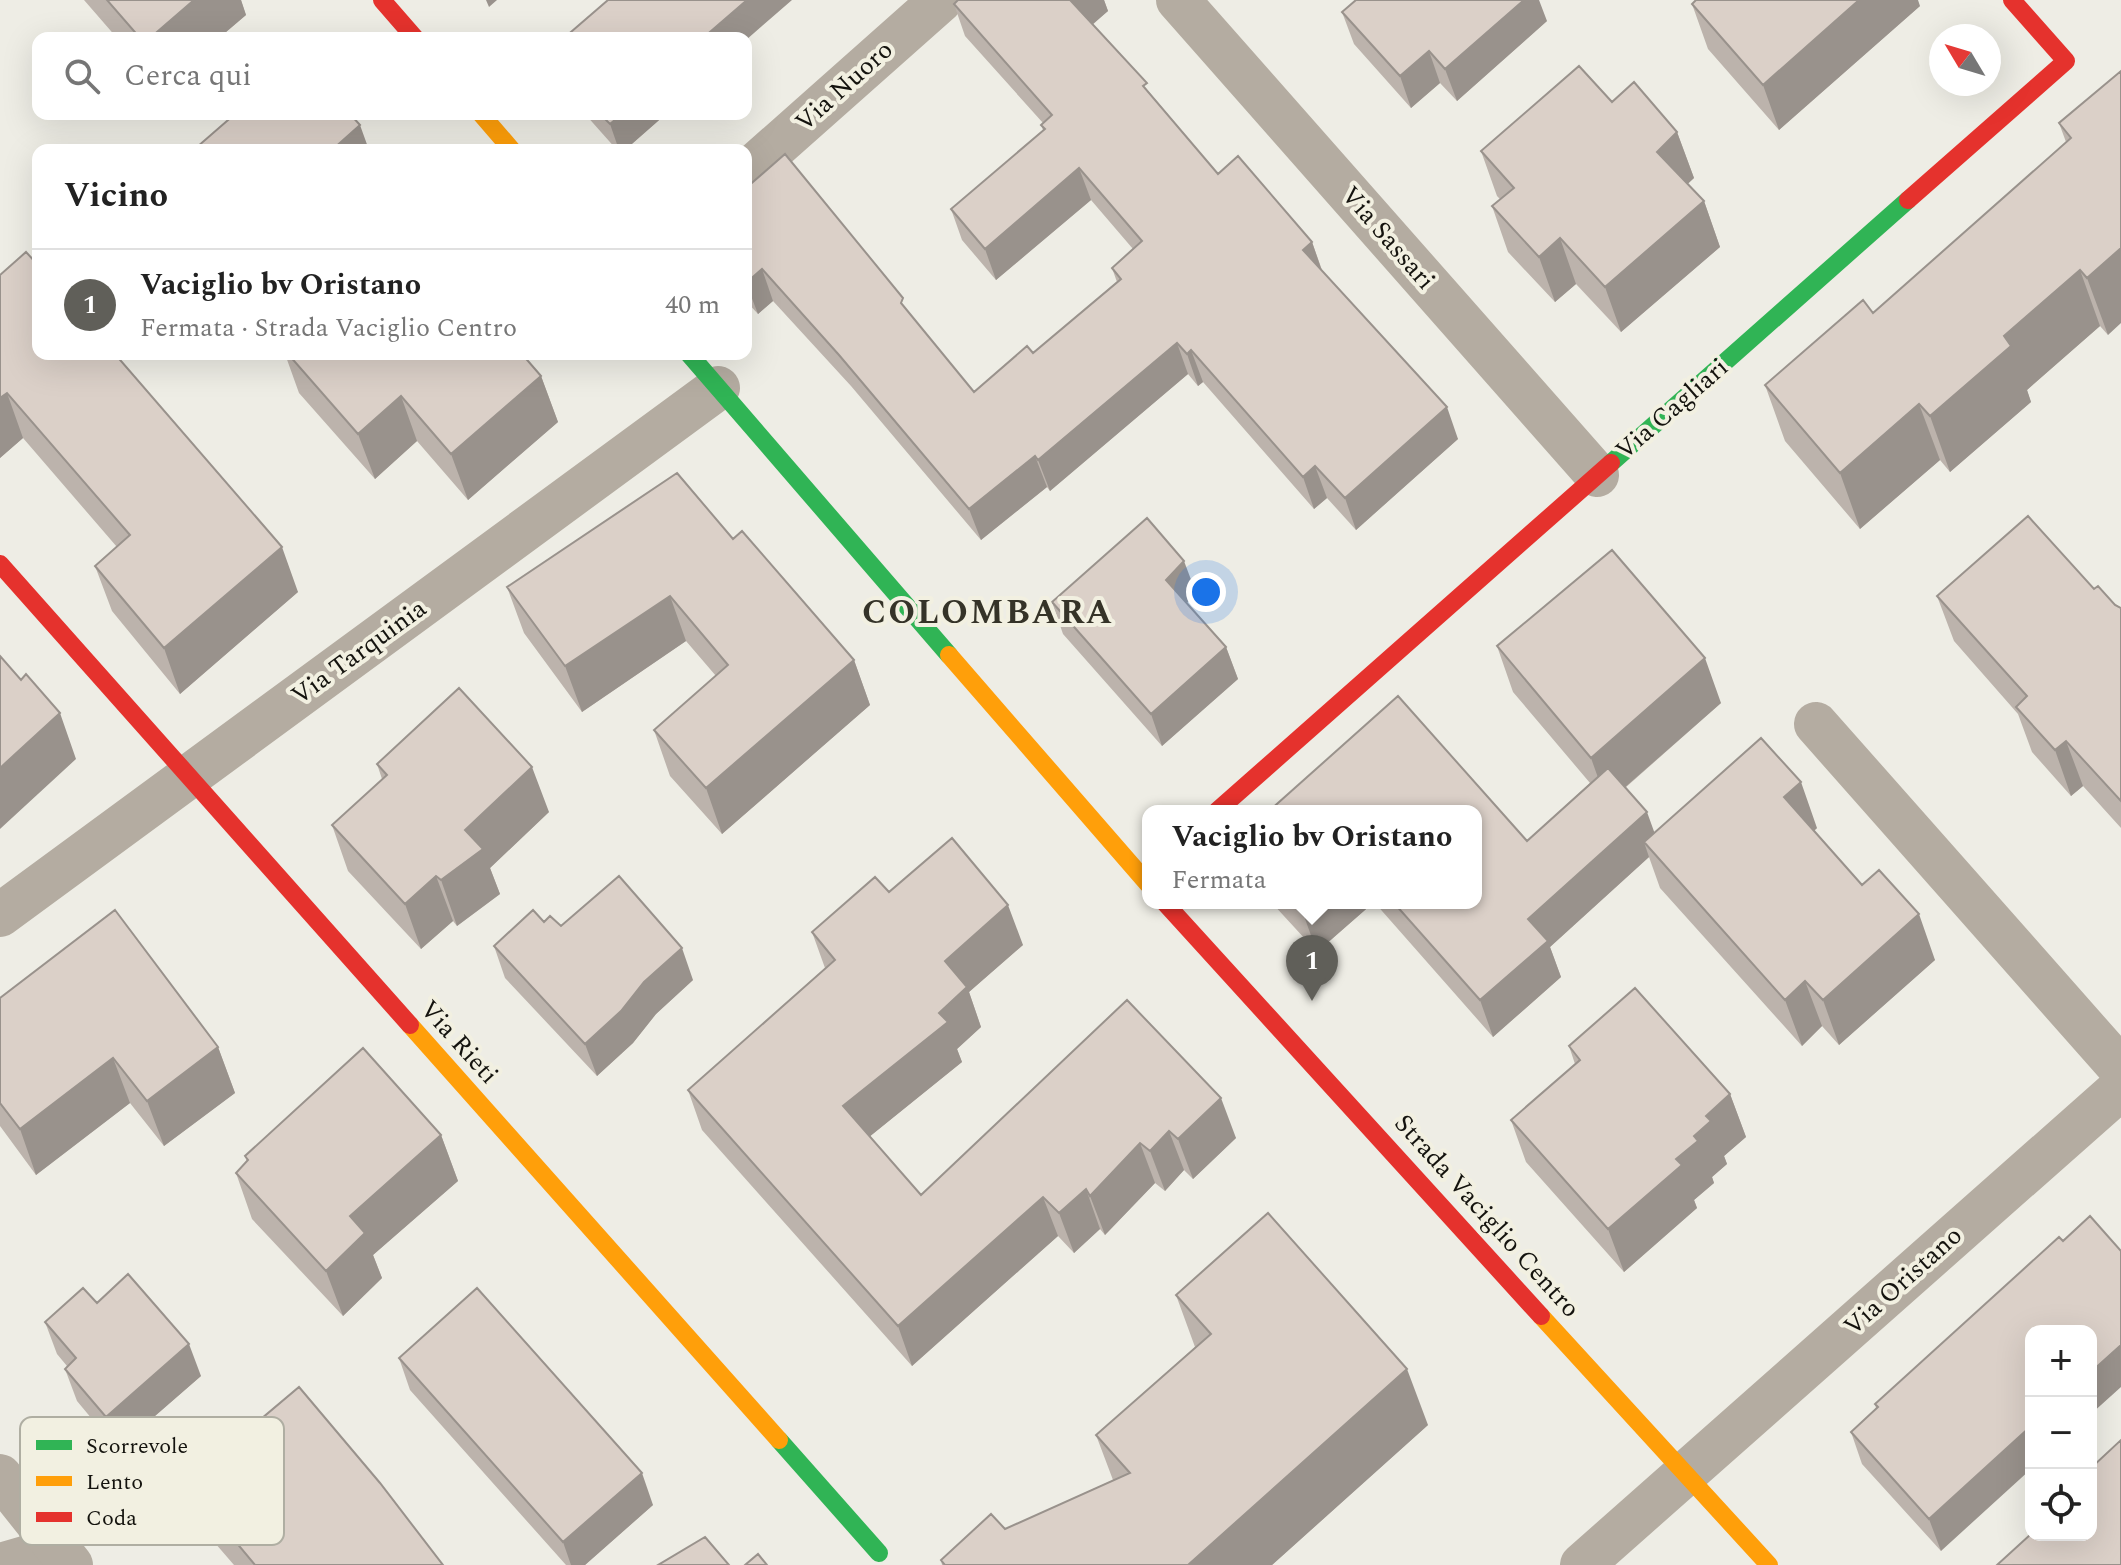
<!DOCTYPE html>
<html lang="it">
<meta charset="utf-8">
<style>
body{margin:0;font-family:Spectral,serif;background:#f2f2f2;color:#222}
.controls{position:absolute;right:24px;bottom:24px;display:grid;overflow:hidden;border-radius:16px;box-shadow:0 8px 32px #0002}
.controls button{width:72px;height:72px;display:grid;place-items:center;padding:0;border:0;border-bottom:2px solid #e0e0e0;background:#fff;color:#222;font:40px sans-serif}
.compass{position:absolute;left:1929px;top:24px;width:72px;height:72px;border-radius:50%;background:#fff;box-shadow:0 8px 32px #0002;rotate:308deg}
.you{position:absolute;left:1206px;top:592px;width:28px;height:28px;margin:-20px;border:6px solid #fff;border-radius:50%;background:#1a73e8;box-shadow:0 0 0 12px #1a73e833}
.badge{display:grid;place-items:center;width:52px;height:52px;border-radius:50%;background:#605f59;color:#fff;font-size:26px;font-weight:700}
.pin{position:absolute;translate:-50% -66px;filter:drop-shadow(0 2px 4px #0008)}
.pin::after{content:'';position:absolute;top:42px;width:28px;height:24px;background:inherit;clip-path:polygon(0 0,100% 0,50% 100%)}
.popup{position:absolute;left:1142px;top:805px;width:340px;height:104px;box-sizing:border-box;display:grid;place-content:center;border-radius:16px;background:#fff;filter:drop-shadow(0 2px 6px #0005);font-size:26px;white-space:nowrap;color:#767676}
.popup b{font-size:30px;color:#222}
.popup::after{content:'';position:absolute;left:50%;top:100%;margin-left:-16px;border:16px solid transparent;border-top-color:#fff}
.list{margin:0;padding:0;list-style:none}
h2{display:flex;justify-content:space-between;align-items:center;height:104px;margin:0;padding:0 32px;font-size:34px}
h2 small{font-size:26px;font-weight:400;color:#767676}
.list li{display:grid;grid-template-columns:52px 1fr auto;gap:24px;align-items:center;box-sizing:border-box;height:112px;padding:0 32px;border-top:2px solid #e0e0e0}
.list b{display:block;font-size:30px;white-space:nowrap}
.list p{margin:0;font-size:26px;white-space:nowrap;color:#767676}
.list em{font-size:26px;font-style:normal;color:#767676}
.icon{flex:none;width:44px;height:44px;fill:none;stroke:currentColor;stroke-width:2;stroke-linecap:round;stroke-linejoin:round}
.map{position:relative;flex:none;width:2121px;height:1565px;overflow:hidden}
.search{position:absolute;background:#fff;box-shadow:0 8px 32px #0002;left:32px;top:32px;width:720px;height:88px;display:flex;align-items:center;gap:20px;box-sizing:border-box;padding:0 28px;border-radius:16px;color:#767676;font-size:30px}
.panel{position:absolute;background:#fff;box-shadow:0 8px 32px #0002;left:32px;top:144px;width:720px;height:216px;border-radius:16px}
.map>svg:first-child{display:block}
.lines{fill:none;stroke-linecap:round;stroke-linejoin:round}
.lane{stroke:#b4aca1;stroke-width:36}
.street{stroke:#b4aca1;stroke-width:44}
.fast{stroke:#30b455;stroke-width:18}
.slow{stroke:#ff9f0a;stroke-width:18}
.jam{stroke:#e5322d;stroke-width:18}
.wall{fill:#bcb3ac}
.shaded-wall{fill:#99928c}
.building{fill:#dbd0c8;stroke:#99928c;stroke-width:2}
.labels{text-anchor:middle;dominant-baseline:central;stroke-width:8;stroke-linejoin:round;paint-order:stroke}
.street-label{font-size:26px;fill:#14130e;stroke:#f2f0e1}
.district-label{font-size:34px;font-weight:bold;letter-spacing:2px;fill:#353328;stroke:#f2f0e1}
.key{fill:#f2f0e1;stroke:#afaea2;stroke-width:2}
.key-label{font-size:22px;fill:#14130e}
</style>
<div class="map">
<svg width="2121" height="1565" viewBox="0 0 2121 1565">
<rect width="100%" height="100%" fill="#eeede5"/>
<g class="lines">
<path class="lane" d="M 0,1561 L 55,1545"/>
<path class="street" d="M 1178,0 L 1597,475
M 746,173 L 941,0
M 1816,724 L 2121,1069
M 0,915 L 718,388
M 0,1476 L 71,1565
M 1582,1565 L 2121,1088"/>
<path class="fast" d="M 689,354 L 949,655
M 1611,463 L 1908,200
M 779,1440 L 879,1553"/>
<path class="slow" d="M 481,114 L 512,150
M 949,655 L 1148,884
M 410,1025 L 779,1440
M 1541,1316 L 1769,1565"/>
<path class="jam" d="M 382,0 L 415,38
M 1908,200 L 2066,61 L 2012,0
M 0,564 L 410,1025
M 1217,811 L 1611,463
M 1165,903 L 1541,1316"/>
</g>
<path class="wall" d="M 84,0 L 241,0 L 246,15 L 219,38 L 117,38 Z
M 958,0 L 1104,0 L 1108,11 L 1092,24 L 1218,174 L 1312,242 L 1322,270 L 1458,439 L 1356,530 L 1327,498 L 1314,509 L 1203,382 L 1198,386 L 1188,374 L 1050,491 L 1047,487 L 981,540 L 851,386 L 773,301 L 758,314 L 746,301 L 746,188 L 908,312 L 974,392 L 1033,353 L 1117,282 L 1112,268 L 1133,249 L 1091,200 L 996,280 L 962,240 L 951,209 L 1043,130 L 1041,125 L 1043,123 L 965,36 L 954,4 Z
M 1692,4 L 1920,6 L 1779,130 L 1708,49 Z
M 1342,12 L 1547,21 L 1457,101 L 1440,83 L 1411,108 L 1354,44 Z
M 2121,71 L 2108,335 L 2100,326 L 2027,390 L 2031,402 L 1950,472 L 1940,460 L 1860,529 L 1785,441 L 1765,385 L 1873,313 L 2066,142 L 2059,123 Z
M 1612,102 L 1677,132 L 1694,178 L 1687,184 L 1704,201 L 1720,247 L 1621,332 L 1576,284 L 1555,302 L 1508,252 L 1492,206 L 1500,199 L 1497,196 L 1481,151 Z
M 585,114 L 666,114 L 625,150 L 617,150 Z
M 0,275 L 298,592 L 180,694 L 112,611 L 95,566 L 117,547 L 23,438 L 0,458 Z
M 285,354 L 522,354 L 541,376 L 558,422 L 468,500 L 417,441 L 375,479 L 299,393 Z
M 733,539 L 854,660 L 870,705 L 722,834 L 670,776 L 654,730 L 716,676 L 686,641 L 582,712 L 524,633 L 507,587 Z
M 2094,589 L 2121,608 L 2121,828 L 2083,786 L 2071,796 L 2032,752 L 2018,714 L 1954,641 L 1937,596 Z
M 1196,593 L 1187,603 L 1226,647 L 1238,679 L 1162,746 L 1063,634 L 1052,602 Z
M 1497,646 L 1721,703 L 1625,788 L 1654,833 L 1817,828 L 1814,831 L 1862,885 L 1935,960 L 1839,1045 L 1822,1026 L 1802,1046 L 1660,888 L 1649,857 L 1550,947 L 1561,977 L 1493,1037 L 1375,903 L 1476,903 L 1527,841 L 1590,783 L 1513,692 Z
M 377,764 L 549,812 L 490,868 L 500,894 L 457,926 L 453,921 L 421,949 L 348,871 L 332,825 L 382,779 Z
M 889,892 L 1023,945 L 969,992 L 981,1027 L 957,1049 L 962,1062 L 870,1136 L 921,1195 L 1127,1000 L 1236,1138 L 1193,1179 L 1184,1170 L 1165,1191 L 1155,1183 L 1105,1235 L 1100,1229 L 1074,1253 L 1058,1236 L 912,1366 L 702,1130 L 688,1090 L 825,968 L 812,932 Z
M 1272,903 L 1373,903 L 1317,952 Z
M 544,922 L 561,926 L 693,980 L 656,1014 L 633,1043 L 597,1076 L 505,978 L 494,946 Z
M 0,998 L 218,1047 L 235,1093 L 164,1146 L 130,1103 L 36,1175 L 0,1126 Z
M 1569,1046 L 1730,1094 L 1746,1137 L 1724,1156 L 1727,1164 L 1712,1177 L 1714,1183 L 1694,1200 L 1697,1208 L 1624,1272 L 1526,1162 L 1511,1120 L 1575,1064 Z
M 441,1135 L 458,1181 L 373,1255 L 382,1278 L 343,1316 L 252,1219 L 236,1173 L 247,1162 L 245,1156 Z
M 2059,1237 L 1941,1551 L 1862,1464 L 1851,1432 L 1876,1408 L 1875,1404 Z
M 1176,1295 L 1428,1425 L 1272,1565 L 942,1565 L 941,1560 L 1005,1529 L 1113,1480 L 1096,1435 L 1195,1347 Z
M 97,1303 L 201,1376 L 117,1449 L 77,1401 L 65,1369 L 67,1366 L 57,1354 L 45,1322 Z
M 399,1358 L 653,1505 L 585,1565 L 566,1565 L 410,1390 Z
M 186,1482 L 443,1565 L 234,1565 L 202,1528 Z"/>
<path class="shaded-wall" d="M 194,0 L 241,0 L 246,15 L 219,38 L 150,38 Z
M 486,0 L 497,0 L 489,7 Z
M 747,0 L 792,0 L 746,40 L 746,38 L 703,38 Z
M 1072,0 L 1104,0 L 1108,11 L 1083,33 L 1071,1 Z
M 1524,0 L 1539,0 L 1547,21 L 1457,101 L 1445,69 Z
M 1859,0 L 1918,0 L 1920,6 L 1779,130 L 1763,85 Z
M 1429,51 L 1440,83 L 1411,108 L 1400,76 Z
M 622,114 L 666,114 L 625,150 L 619,150 L 610,124 Z
M 360,125 L 369,150 L 332,150 Z
M 1677,132 L 1694,178 L 1674,197 L 1657,152 Z
M 1079,168 L 1091,200 L 996,280 L 985,249 Z
M 1704,201 L 1720,247 L 1621,332 L 1605,287 Z
M 1560,238 L 1576,284 L 1555,302 L 1539,257 Z
M 1312,242 L 1323,274 L 1303,250 Z
M 2121,248 L 2121,323 L 2108,335 L 2087,278 Z
M 762,269 L 773,301 L 758,314 L 746,283 Z
M 2080,270 L 2100,326 L 2027,390 L 2031,402 L 1950,472 L 1930,416 L 2004,336 Z
M 1177,343 L 1188,374 L 1050,491 L 1038,460 Z
M 1191,350 L 1203,382 L 1198,386 L 1187,354 Z
M 541,376 L 558,422 L 468,500 L 451,454 Z
M 7,393 L 23,438 L 0,458 L 0,398 Z
M 401,396 L 417,441 L 375,479 L 358,434 Z
M 1919,404 L 1940,460 L 1860,529 L 1840,473 Z
M 1447,407 L 1458,439 L 1356,530 L 1345,498 Z
M 1035,456 L 1047,487 L 981,540 L 969,509 Z
M 1315,466 L 1327,498 L 1314,509 L 1303,477 Z
M 282,547 L 298,592 L 180,694 L 164,648 Z
M 1184,561 L 1196,593 L 1178,612 L 1166,580 Z
M 670,596 L 686,641 L 582,712 L 565,666 Z
M 1226,647 L 1238,679 L 1162,746 L 1151,714 Z
M 1705,658 L 1721,703 L 1607,803 L 1591,758 Z
M 854,660 L 870,705 L 722,834 L 706,788 Z
M 60,713 L 76,759 L 0,829 L 0,768 Z
M 2066,741 L 2083,786 L 2071,796 L 2055,750 Z
M 532,767 L 549,812 L 490,868 L 500,894 L 457,926 L 441,880 L 465,830 Z
M 1801,782 L 1817,828 L 1800,843 L 1784,797 Z
M 1647,812 L 1660,848 L 1644,842 L 1649,857 L 1550,947 L 1561,977 L 1493,1037 L 1480,1000 L 1528,919 Z
M 436,876 L 453,921 L 421,949 L 405,904 Z
M 1318,903 L 1373,903 L 1317,952 L 1304,916 Z
M 1008,905 L 1023,945 L 969,992 L 981,1027 L 957,1049 L 962,1062 L 858,1146 L 843,1106 L 939,1013 L 945,961 Z
M 1919,914 L 1935,960 L 1839,1045 L 1823,1000 Z
M 682,948 L 693,980 L 656,1014 L 633,1043 L 597,1076 L 585,1044 L 644,982 Z
M 1805,981 L 1822,1026 L 1802,1046 L 1785,1000 Z
M 218,1047 L 235,1093 L 164,1146 L 147,1101 Z
M 113,1058 L 130,1103 L 36,1175 L 20,1129 Z
M 1730,1094 L 1746,1137 L 1724,1156 L 1727,1164 L 1712,1177 L 1714,1183 L 1694,1200 L 1697,1208 L 1624,1272 L 1608,1229 L 1676,1159 L 1694,1136 L 1706,1116 Z
M 1221,1098 L 1236,1138 L 1193,1179 L 1178,1139 Z
M 1169,1131 L 1184,1170 L 1165,1191 L 1150,1151 Z
M 441,1135 L 458,1181 L 373,1255 L 382,1278 L 343,1316 L 326,1271 L 350,1216 Z
M 1140,1143 L 1155,1183 L 1105,1235 L 1090,1196 Z
M 1086,1189 L 1100,1229 L 1074,1253 L 1059,1213 Z
M 1043,1197 L 1058,1236 L 912,1366 L 898,1326 Z
M 189,1344 L 201,1376 L 117,1449 L 106,1417 Z
M 2121,1345 L 2121,1387 L 2091,1414 L 2091,1372 Z
M 1407,1369 L 1428,1425 L 1272,1565 L 1188,1565 Z
M 2031,1426 L 2031,1469 L 1941,1551 L 1929,1519 Z
M 642,1473 L 653,1505 L 585,1565 L 571,1565 L 563,1542 Z"/>
<path class="building" d="M 107,0 L 194,0 L 150,38 L 140,38 Z
M 608,0 L 747,0 L 703,38 L 564,38 Z
M 958,0 L 1072,0 L 1071,1 L 1147,83 L 1143,86 L 1218,174 L 1238,156 L 1312,242 L 1303,250 L 1447,407 L 1345,498 L 1315,466 L 1303,477 L 1191,350 L 1187,354 L 1177,343 L 1038,460 L 1035,456 L 969,509 L 839,355 L 762,269 L 746,283 L 746,188 L 785,154 L 903,298 L 901,303 L 974,392 L 1027,346 L 1033,353 L 1121,279 L 1112,268 L 1142,241 L 1079,168 L 985,249 L 951,209 L 1045,129 L 1041,125 L 1052,115 L 954,4 Z
M 1356,0 L 1524,0 L 1445,69 L 1429,51 L 1400,76 L 1342,12 Z
M 1696,0 L 1859,0 L 1763,85 L 1692,4 Z
M 1579,66 L 1612,102 L 1634,82 L 1677,132 L 1657,152 L 1704,201 L 1605,287 L 1560,238 L 1539,257 L 1492,206 L 1514,188 L 1481,151 Z
M 2121,71 L 2121,248 L 2087,278 L 2080,270 L 2004,336 L 2011,346 L 1930,416 L 1919,404 L 1840,473 L 1765,385 L 1863,300 L 1873,313 L 2071,138 L 2059,123 Z
M 235,114 L 350,114 L 360,125 L 332,150 L 200,150 L 197,147 Z
M 600,114 L 622,114 L 610,124 Z
M 26,252 L 38,265 L 38,354 L 115,354 L 282,547 L 164,648 L 95,566 L 130,535 L 7,393 L 0,398 L 0,275 Z
M 288,354 L 522,354 L 541,376 L 451,454 L 401,396 L 358,434 Z
M 677,473 L 733,539 L 742,531 L 854,660 L 706,788 L 654,730 L 728,665 L 670,596 L 565,666 L 507,587 Z
M 2028,516 L 2094,589 L 2098,586 L 2115,605 L 2121,608 L 2121,801 L 2066,741 L 2055,750 L 2016,707 L 2027,696 L 1937,596 Z
M 1147,518 L 1184,561 L 1166,580 L 1226,647 L 1151,714 L 1052,602 Z
M 1612,550 L 1705,658 L 1591,758 L 1497,646 Z
M 0,656 L 21,680 L 26,674 L 60,713 L 0,768 Z
M 459,688 L 532,767 L 465,830 L 483,849 L 441,880 L 436,876 L 405,904 L 332,825 L 387,775 L 377,764 Z
M 1398,696 L 1527,841 L 1608,768 L 1647,812 L 1528,919 L 1548,941 L 1480,1000 L 1394,903 L 1476,903 L 1476,811 L 1269,811 Z
M 1761,738 L 1801,782 L 1784,797 L 1862,885 L 1879,870 L 1919,914 L 1823,1000 L 1805,981 L 1785,1000 L 1644,842 Z
M 952,838 L 1008,905 L 945,961 L 967,987 L 939,1013 L 948,1022 L 843,1106 L 921,1195 L 1127,1000 L 1221,1098 L 1178,1139 L 1169,1131 L 1150,1151 L 1140,1143 L 1090,1196 L 1086,1189 L 1059,1213 L 1043,1197 L 898,1326 L 688,1090 L 835,960 L 812,932 L 875,877 L 889,892 Z
M 619,876 L 682,948 L 644,982 L 621,1011 L 585,1044 L 494,946 L 533,910 L 544,922 L 550,916 L 561,926 Z
M 1292,903 L 1318,903 L 1304,916 Z
M 115,910 L 218,1047 L 147,1101 L 113,1058 L 20,1129 L 0,1103 L 0,998 Z
M 1635,988 L 1730,1094 L 1706,1116 L 1711,1121 L 1694,1136 L 1698,1141 L 1676,1159 L 1682,1165 L 1608,1229 L 1511,1120 L 1580,1060 L 1569,1046 Z
M 363,1048 L 441,1135 L 350,1216 L 365,1233 L 326,1271 L 236,1173 L 248,1160 L 245,1156 Z
M 1268,1213 L 1407,1369 L 1188,1565 L 945,1565 L 941,1560 L 991,1514 L 1005,1529 L 1130,1473 L 1096,1435 L 1211,1334 L 1176,1295 Z
M 2090,1216 L 2121,1251 L 2121,1345 L 2091,1372 L 2091,1331 L 2031,1331 L 2031,1426 L 1929,1519 L 1851,1432 L 1878,1407 L 1875,1404 L 2059,1237 L 2063,1241 Z
M 128,1274 L 189,1344 L 106,1417 L 65,1369 L 76,1358 L 45,1322 L 83,1288 L 97,1303 Z
M 477,1288 L 642,1473 L 563,1542 L 399,1358 Z
M 299,1387 L 380,1483 L 443,1565 L 255,1565 L 186,1482 Z
M 2121,1440 L 2121,1565 L 1997,1565 L 2031,1534 L 2031,1535 L 2091,1535 L 2091,1468 Z
M 705,1537 L 729,1565 L 658,1565 Z
M 758,1554 L 767,1565 L 745,1565 Z"/>
<g class="labels">
<g class="street-label">
<text transform="translate(844 86) rotate(-42)">Via Nuoro</text>
<text transform="translate(1388 238) rotate(49)">Via Sassari</text>
<text transform="translate(1672 409) rotate(-41)">Via Cagliari</text>
<text transform="translate(359 652) rotate(-36)">Via Tarquinia</text>
<text transform="translate(459 1042) rotate(48)">Via Rieti</text>
<text transform="translate(1487 1216) rotate(48)">Strada Vaciglio Centro</text>
<text transform="translate(1903 1281) rotate(-42)">Via Oristano</text>
</g>
<g class="district-label">
<text x="988" y="613">COLOMBARA</text>
</g>
</g>
<rect x="20" y="1417" width="264" height="128" rx="12" class="key"/>
<rect x="36" y="1440" width="36" height="10" fill="#30b455"/>
<rect x="36" y="1476" width="36" height="10" fill="#ff9f0a"/>
<rect x="36" y="1512" width="36" height="10" fill="#e5322d"/>
<g class="key-label">
<text x="86" y="1453">Scorrevole</text>
<text x="86" y="1489">Lento</text>
<text x="86" y="1525">Coda</text>
</g>
</svg>
<div class="controls">
<button>+</button>
<button>−</button>
<button><svg class="icon" aria-label="locate" viewBox="0 0 24 24"><circle cx="12" cy="12" r="6"/><path d="M12 2v4M12 18v4M2 12h4M18 12h4"/></svg></button>
</div>
<svg class="compass" viewBox="-18 -18 36 36"><path d="M0-13l5 13h-10z" fill="#e53935"/><path d="M0 13l5-13h-10z" fill="#767676"/></svg>
<div class="you"></div>
<div class="pin badge" style="left:1312px;top:1001px">1</div>
<div class="popup"><b>Vaciglio bv Oristano</b>Fermata</div>
<div class="search"><svg class="icon" aria-label="search" viewBox="0 0 24 24"><circle cx="10" cy="10" r="6"/><path d="M15 15l6 6"/></svg>Cerca qui</div>
<section class="panel">
<h2>Vicino<small></small></h2>
<ul class="list">
<li><span class="badge">1</span><div><b>Vaciglio bv Oristano</b><p>Fermata · Strada Vaciglio Centro</p></div><em>40 m</em></li>
</ul>
</section>
</div>
